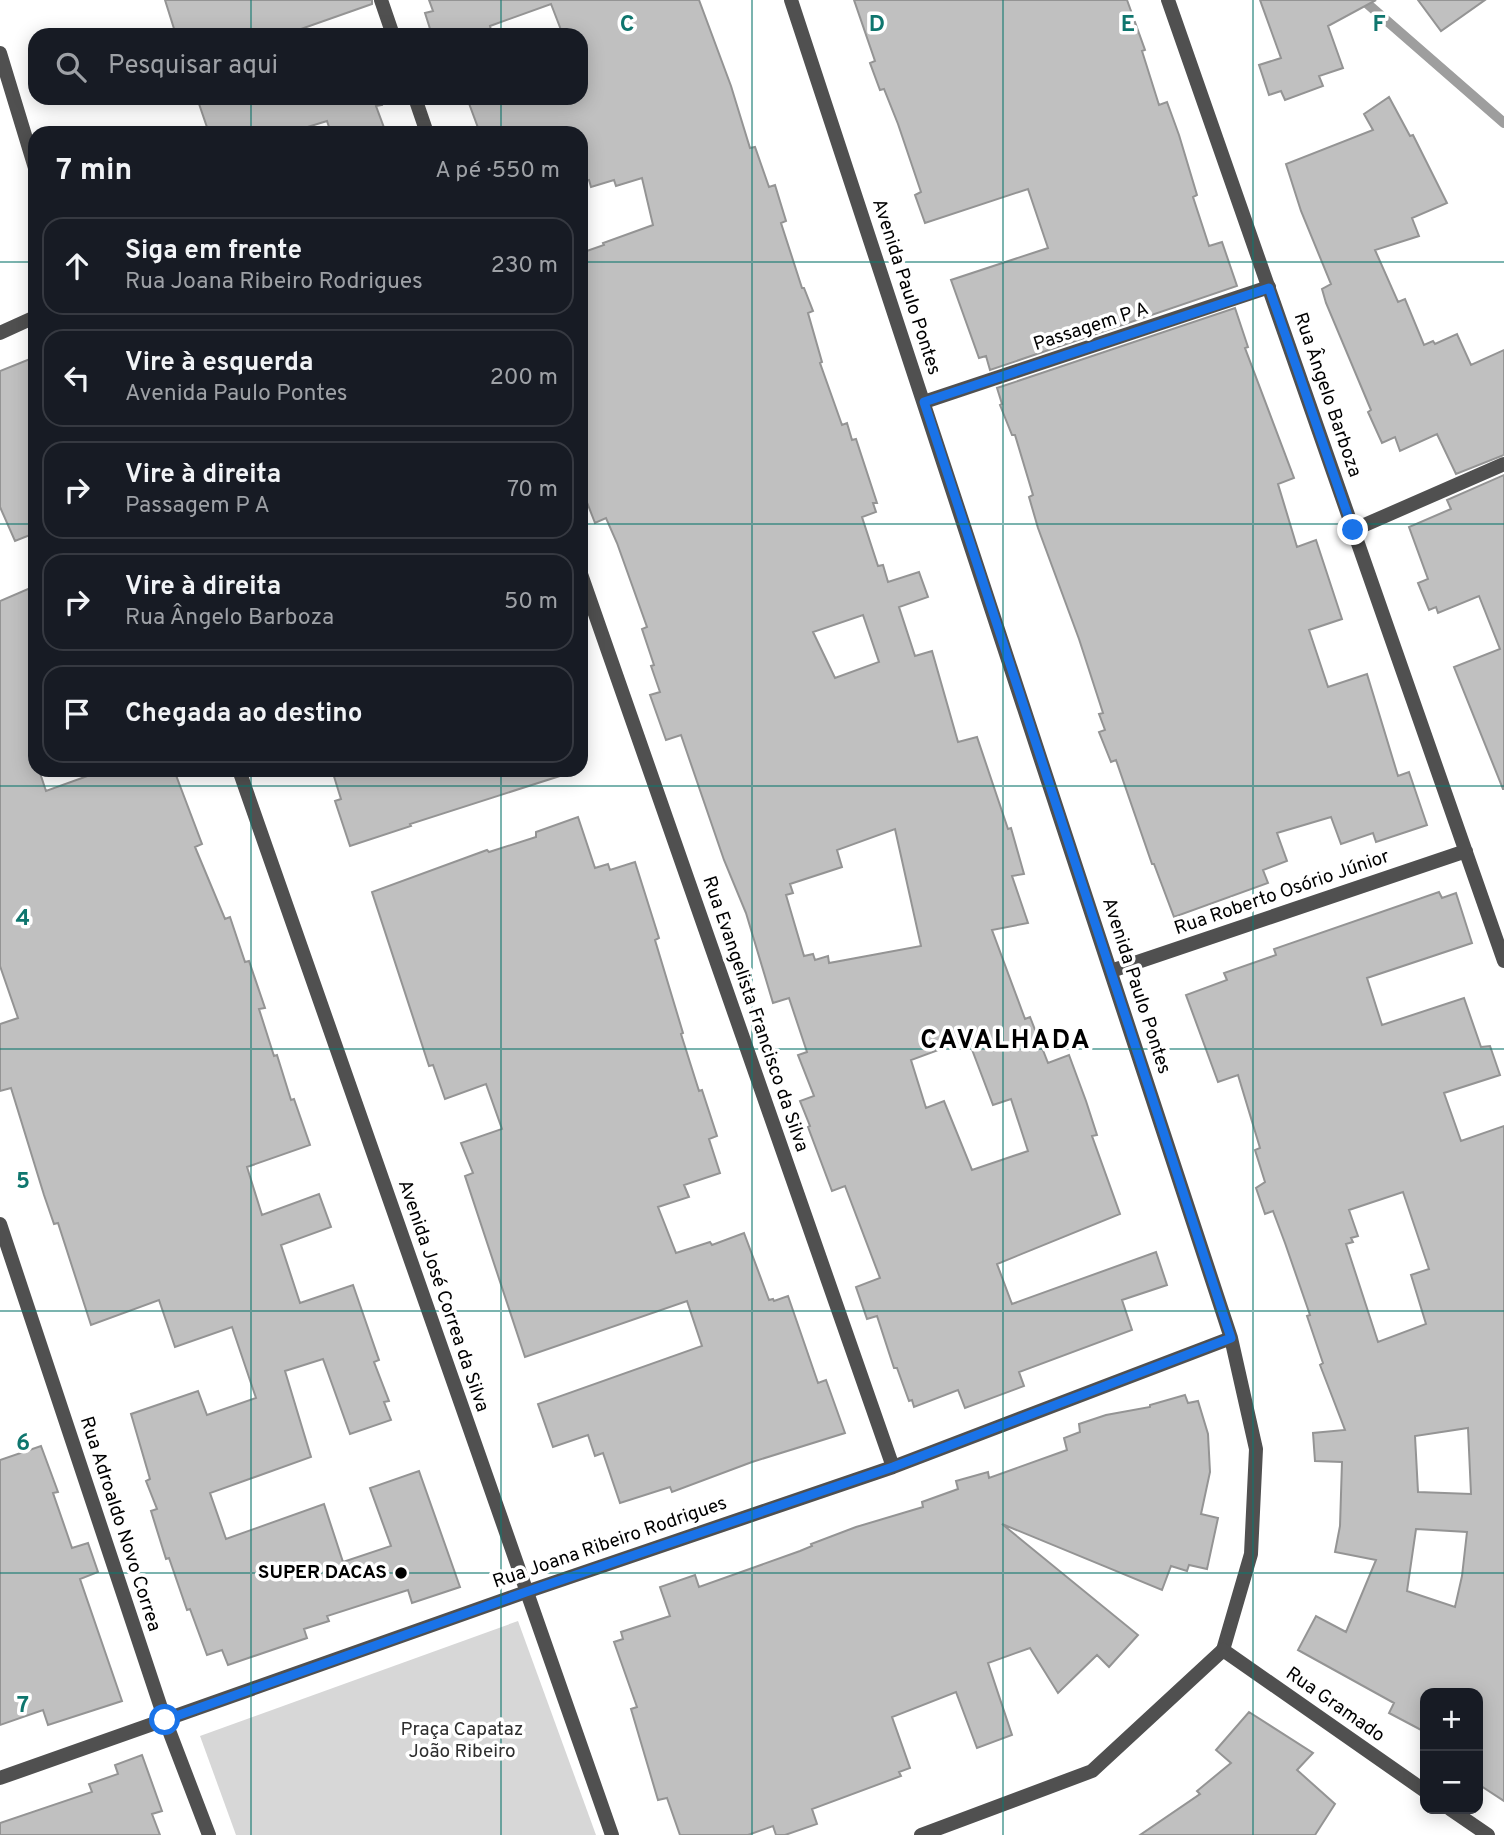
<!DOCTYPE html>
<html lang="pt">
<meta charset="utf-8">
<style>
body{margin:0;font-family:Overpass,sans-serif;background:#20242c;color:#f1f3f6}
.controls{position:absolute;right:21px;bottom:21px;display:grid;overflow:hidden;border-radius:14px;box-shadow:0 4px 18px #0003}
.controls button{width:63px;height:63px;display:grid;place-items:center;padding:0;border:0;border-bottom:2px solid #363941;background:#171b24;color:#f1f3f6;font:35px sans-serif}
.stop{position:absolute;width:21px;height:21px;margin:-16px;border:5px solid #1a73e8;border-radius:50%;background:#fff}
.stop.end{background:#1a73e8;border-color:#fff;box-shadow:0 2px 7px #0008}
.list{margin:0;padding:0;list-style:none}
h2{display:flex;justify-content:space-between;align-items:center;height:91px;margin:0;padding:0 28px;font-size:30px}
h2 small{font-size:23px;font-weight:400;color:#9ea1a6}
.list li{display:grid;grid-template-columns:46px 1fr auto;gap:21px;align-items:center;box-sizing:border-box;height:98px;margin:0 14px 14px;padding:0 14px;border:2px solid #363941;border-radius:21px}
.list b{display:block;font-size:26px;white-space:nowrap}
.list p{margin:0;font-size:23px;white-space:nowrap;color:#9ea1a6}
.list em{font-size:23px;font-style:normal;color:#9ea1a6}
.icon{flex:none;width:38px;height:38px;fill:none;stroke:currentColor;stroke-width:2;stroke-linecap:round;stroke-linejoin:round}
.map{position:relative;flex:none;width:1504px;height:1835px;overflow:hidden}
.search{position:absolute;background:#171b24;box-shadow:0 4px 18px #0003;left:28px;top:28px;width:560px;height:77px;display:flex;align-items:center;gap:18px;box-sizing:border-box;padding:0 24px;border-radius:21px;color:#9ea1a6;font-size:26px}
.panel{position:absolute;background:#171b24;box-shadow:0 4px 18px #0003;left:28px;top:126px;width:560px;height:651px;border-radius:21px}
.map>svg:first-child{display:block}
.green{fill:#d7d7d7}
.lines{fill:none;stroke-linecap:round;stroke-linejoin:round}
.stream{stroke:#9e9e9e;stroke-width:10}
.building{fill:#c0c0c0;stroke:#949494;stroke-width:2;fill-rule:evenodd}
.service{stroke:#505050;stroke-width:14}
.minor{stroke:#505050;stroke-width:14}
.tertiary{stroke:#505050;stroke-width:14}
.route{stroke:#1a73e8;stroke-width:9}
.grid{fill:none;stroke:#0f766e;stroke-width:2;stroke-opacity:0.55}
.poi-dot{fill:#000;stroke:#fff;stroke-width:2.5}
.labels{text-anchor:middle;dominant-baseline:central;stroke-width:7;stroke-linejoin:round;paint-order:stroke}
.street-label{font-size:19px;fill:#000;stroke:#fff}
.poi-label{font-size:19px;font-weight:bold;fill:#000;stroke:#fff;text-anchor:end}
.park-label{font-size:19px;fill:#2e2e2e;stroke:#fff}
.district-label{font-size:26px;font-weight:bold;letter-spacing:2px;fill:#000;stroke:#fff}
.grid-label{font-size:23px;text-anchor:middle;font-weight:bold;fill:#0f766e;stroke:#fff;stroke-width:7;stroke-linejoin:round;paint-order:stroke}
</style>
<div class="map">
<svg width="1504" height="1835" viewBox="0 0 1504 1835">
<rect width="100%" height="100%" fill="#fff"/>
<path class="green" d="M 518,1621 L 596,1835 L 236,1835 L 200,1736 Z"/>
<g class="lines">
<path class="stream" d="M 1363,0 L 1504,123"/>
</g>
<path class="building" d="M 165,0 L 372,0 L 372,4 L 284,35 L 176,35 Z
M 429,0 L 699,0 L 731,86 L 750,148 L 755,147 L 769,187 L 775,185 L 786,221 L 781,223 L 802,288 L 804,288 L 813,311 L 808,313 L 822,362 L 820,363 L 842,425 L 847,423 L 852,440 L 856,439 L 877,503 L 873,503 L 876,512 L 862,517 L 878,566 L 883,565 L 888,582 L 919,572 L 928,597 L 899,607 L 915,656 L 932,651 L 958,742 L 977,737 L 1008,829 L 1011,828 L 1024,874 L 1012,876 L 1028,923 L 992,930 L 1025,1019 L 1030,1017 L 1048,1063 L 1069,1055 L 1086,1101 L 1097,1135 L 1092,1136 L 1120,1214 L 997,1264 L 1012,1304 L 1156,1252 L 1167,1285 L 1122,1300 L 1132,1330 L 1019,1372 L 1024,1386 L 965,1408 L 958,1390 L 914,1407 L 912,1400 L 909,1401 L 897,1368 L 894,1368 L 877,1316 L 867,1319 L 856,1287 L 880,1278 L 845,1186 L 832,1191 L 808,1127 L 810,1126 L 800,1101 L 814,1096 L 798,1055 L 807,1052 L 789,998 L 773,1003 L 746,913 L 724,860 L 681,735 L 666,740 L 650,695 L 660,692 L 651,666 L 654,665 L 642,629 L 647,627 L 617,543 L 606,518 L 595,523 L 581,487 L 581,253 L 604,245 L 603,243 L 653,225 L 642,178 L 616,186 L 614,180 L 591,187 L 589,180 L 581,182 L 581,133 L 480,133 L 467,98 L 581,98 L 581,35 L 563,35 L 551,4 L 490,26 L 492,35 L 432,35 L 425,13 L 433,11 ZM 863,615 L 879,662 L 835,678 L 813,632 ZM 895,829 L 921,946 L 829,963 L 828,956 L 815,960 L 813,954 L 804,956 L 786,895 L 793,893 L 790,884 L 842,867 L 837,850 ZM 968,1039 L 993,1105 L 1011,1099 L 1028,1151 L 972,1170 L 944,1101 L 926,1108 L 911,1060 Z
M 854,0 L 1127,0 L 1145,50 L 1142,51 L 1159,105 L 1167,102 L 1179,135 L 1197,195 L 1193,197 L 1209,246 L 1222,242 L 1237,286 L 990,370 L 986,356 L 979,358 L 951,280 L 1048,248 L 1028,189 L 925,223 L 915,195 L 921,192 L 898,124 L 884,89 L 880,90 L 870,63 L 875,61 Z
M 1260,0 L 1376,0 L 1328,26 L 1343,68 L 1319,76 L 1323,86 L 1285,100 L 1281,91 L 1269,95 L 1259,65 L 1281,58 Z
M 1418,0 L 1485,0 L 1441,31 Z
M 1389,97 L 1410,136 L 1413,135 L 1447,203 L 1412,218 L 1419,236 L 1375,250 L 1398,302 L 1405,299 L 1424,345 L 1433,341 L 1435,344 L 1457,334 L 1471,365 L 1504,350 L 1504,455 L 1456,474 L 1437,434 L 1400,451 L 1395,437 L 1382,443 L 1368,412 L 1371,410 L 1326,303 L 1322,289 L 1331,284 L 1301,211 L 1286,164 L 1373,130 L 1364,114 Z
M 197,98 L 381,98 L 382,105 L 376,106 L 386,133 L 331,133 L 327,121 L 288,133 L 209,133 Z
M 1235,308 L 1248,347 L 1245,348 L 1294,478 L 1278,484 L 1297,547 L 1316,540 L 1342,619 L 1309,630 L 1328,687 L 1367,674 L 1398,776 L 1409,772 L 1427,825 L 1376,842 L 1373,833 L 1341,844 L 1331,817 L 1277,833 L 1287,861 L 1263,870 L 1268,883 L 1174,917 L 1154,864 L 1152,864 L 1116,760 L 1111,762 L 1099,732 L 1105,730 L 1099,714 L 1103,713 L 1079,639 L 1038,528 L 1029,497 L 1033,495 L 1015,435 L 1012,435 L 1000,405 L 1002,404 L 997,388 Z
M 35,357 L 35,533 L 15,541 L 0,507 L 0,371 Z
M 1504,475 L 1504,789 L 1503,789 L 1454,667 L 1500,649 L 1479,596 L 1438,613 L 1436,607 L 1429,610 L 1418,583 L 1428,579 L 1409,527 L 1451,509 L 1447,500 Z
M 35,586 L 35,770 L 39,770 L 46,791 L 104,770 L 174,770 L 202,844 L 195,847 L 225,919 L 230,917 L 245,962 L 249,961 L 265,1008 L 259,1009 L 274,1056 L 277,1055 L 291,1100 L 294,1099 L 310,1145 L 247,1167 L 262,1215 L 319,1194 L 331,1227 L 281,1245 L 300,1303 L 353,1285 L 379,1360 L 374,1362 L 389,1401 L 384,1402 L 391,1420 L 350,1434 L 323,1359 L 285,1371 L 311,1457 L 210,1493 L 226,1539 L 324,1504 L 343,1562 L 391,1546 L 370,1488 L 419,1471 L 460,1587 L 412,1603 L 408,1590 L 327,1616 L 329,1621 L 304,1629 L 307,1638 L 228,1665 L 222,1650 L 207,1655 L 190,1609 L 187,1610 L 169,1558 L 166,1559 L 151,1511 L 157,1509 L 146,1481 L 150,1479 L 131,1414 L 198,1391 L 207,1415 L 256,1398 L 232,1327 L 175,1347 L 159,1300 L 91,1325 L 58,1223 L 54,1224 L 44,1195 L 11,1088 L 0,1091 L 0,1024 L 18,1018 L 0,966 L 0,601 Z
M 332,770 L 562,770 L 563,775 L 410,824 L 411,826 L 350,846 L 335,801 L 341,799 Z
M 578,817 L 595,868 L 608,864 L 610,870 L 635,862 L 659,938 L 655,940 L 683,1033 L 681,1034 L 699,1091 L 702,1090 L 717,1136 L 709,1139 L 720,1173 L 684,1185 L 689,1197 L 658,1207 L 676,1253 L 710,1242 L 712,1245 L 744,1233 L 769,1300 L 773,1299 L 774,1301 L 788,1296 L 818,1383 L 826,1380 L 845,1433 L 752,1462 L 672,1492 L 670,1487 L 620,1503 L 603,1453 L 595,1456 L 588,1435 L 553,1447 L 538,1404 L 702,1346 L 687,1301 L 525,1357 L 465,1176 L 473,1173 L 461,1143 L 502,1129 L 486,1084 L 445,1099 L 433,1065 L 429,1066 L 372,892 L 487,850 L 489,852 L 536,837 L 536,832 Z
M 1439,892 L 1442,898 L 1456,893 L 1472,943 L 1367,978 L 1382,1025 L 1464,998 L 1481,1047 L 1490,1046 L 1500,1075 L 1444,1093 L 1461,1141 L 1504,1126 L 1504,1801 L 1478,1784 L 1478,1693 L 1425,1693 L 1425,1732 L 1389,1713 L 1394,1703 L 1298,1650 L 1316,1616 L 1346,1632 L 1376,1560 L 1335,1552 L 1340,1526 L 1342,1462 L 1315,1461 L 1313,1433 L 1345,1430 L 1320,1365 L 1323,1363 L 1307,1316 L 1310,1315 L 1285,1243 L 1273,1211 L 1265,1214 L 1256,1188 L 1265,1182 L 1255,1150 L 1260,1148 L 1238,1075 L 1218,1082 L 1186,995 L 1227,980 L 1224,973 L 1276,955 L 1274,949 ZM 1403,1192 L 1429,1269 L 1411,1275 L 1426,1324 L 1378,1342 L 1346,1244 L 1353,1242 L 1351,1238 L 1358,1236 L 1349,1210 ZM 1468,1428 L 1471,1494 L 1418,1492 L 1415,1436 ZM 1416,1529 L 1467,1532 L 1462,1576 L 1455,1607 L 1407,1591 Z
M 1185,1395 L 1188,1403 L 1198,1401 L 1208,1434 L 1210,1472 L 1201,1514 L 1218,1518 L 1207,1569 L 1189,1565 L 1187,1571 L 1171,1566 L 1162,1590 L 1002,1524 L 1138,1635 L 1109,1667 L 1097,1655 L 1058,1693 L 1030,1648 L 988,1663 L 1012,1735 L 977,1748 L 956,1692 L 892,1717 L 910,1768 L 899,1772 L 901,1776 L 812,1809 L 817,1824 L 785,1835 L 776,1835 L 773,1826 L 748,1835 L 680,1835 L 667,1798 L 658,1800 L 631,1709 L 637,1707 L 614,1642 L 623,1639 L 621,1632 L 670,1616 L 660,1587 L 695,1575 L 699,1587 L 800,1551 L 812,1546 L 811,1544 L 856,1527 L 923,1507 L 922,1502 L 958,1489 L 956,1481 L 988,1472 L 989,1478 L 1067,1450 L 1064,1438 L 1080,1432 L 1079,1424 L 1106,1415 L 1150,1407 L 1150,1405 Z
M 41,1446 L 58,1492 L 53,1493 L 72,1548 L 88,1543 L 98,1572 L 80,1579 L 122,1701 L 48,1725 L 43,1710 L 0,1725 L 0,1460 Z
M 1249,1712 L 1313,1753 L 1297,1770 L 1335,1804 L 1315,1835 L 1140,1835 L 1200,1794 L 1197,1791 L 1231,1763 L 1216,1750 Z
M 142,1755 L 162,1811 L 152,1814 L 160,1835 L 0,1835 L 0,1823 L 92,1792 L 89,1784 L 118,1774 L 115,1765 Z"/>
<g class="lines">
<path class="service" d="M 924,402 L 1269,287
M 1353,530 L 1504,464"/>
<path class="minor" d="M 381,0 L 393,35
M 791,0 L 1231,1338 L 1256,1449 L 1251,1554 L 1223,1650
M 1168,0 L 1504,961
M 415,98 L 427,133
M 0,333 L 35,317
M 581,574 L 893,1467
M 1111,971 L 1466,851
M 0,1224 L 165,1720 L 209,1835
M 0,1778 L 526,1592 L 893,1467 L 1231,1338"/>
<path class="tertiary" d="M 0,53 L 35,168
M 239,770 L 612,1835
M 1450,1809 L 1488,1835
M 921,1835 L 1092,1771 L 1223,1650 L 1425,1791"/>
</g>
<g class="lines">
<path class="route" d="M 165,1720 L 526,1592 L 893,1467 L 1231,1338 L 924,402 L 1269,288 L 1353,530"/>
</g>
<path class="grid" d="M 251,0 L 251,35M 501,0 L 501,35M 752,0 L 752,1835M 1003,0 L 1003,1835M 1253,0 L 1253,1835M 251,98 L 251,133M 501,98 L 501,133M 0,262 L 35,262M 581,262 L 1504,262M 0,524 L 35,524M 581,524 L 1504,524M 251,770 L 251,1835M 501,770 L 501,1835M 0,786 L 1504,786M 0,1049 L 1504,1049M 0,1311 L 1504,1311M 0,1573 L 1504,1573"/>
<circle class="poi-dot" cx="401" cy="1573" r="7"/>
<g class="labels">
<g class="street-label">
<text transform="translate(906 287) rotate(72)">Avenida Paulo Pontes</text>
<text transform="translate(1091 327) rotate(-18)">Passagem P A</text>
<text transform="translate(1327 395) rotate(71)">Rua Ângelo Barboza</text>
<text transform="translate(1282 893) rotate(-19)">Rua Roberto Osório Júnior</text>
<text transform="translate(1136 986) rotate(72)">Avenida Paulo Pontes</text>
<text transform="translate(755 1014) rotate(71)">Rua Evangelista Francisco da Silva</text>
<text transform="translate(443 1296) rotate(71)">Avenida José Correa da Silva</text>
<text transform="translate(120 1524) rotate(72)">Rua Adroaldo Novo Correa</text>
<text transform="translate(610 1543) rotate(-19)">Rua Joana Ribeiro Rodrigues</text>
<text transform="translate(1335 1705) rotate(35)">Rua Gramado</text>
</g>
<g class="poi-label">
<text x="387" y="1573">SUPER DACAS</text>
</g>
<g class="park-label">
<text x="462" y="1730">Praça Capataz<tspan x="462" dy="22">João Ribeiro</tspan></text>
</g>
<g class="district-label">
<text x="1006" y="1041">CAVALHADA</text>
</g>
</g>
<g class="grid-label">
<text x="627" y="31">C</text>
<text x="877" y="31">D</text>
<text x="1128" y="31">E</text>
<text x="1379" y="31">F</text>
<text x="23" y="925">4</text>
<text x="23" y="1188">5</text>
<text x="23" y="1450">6</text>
<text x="23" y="1712">7</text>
</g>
</svg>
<div class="controls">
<button>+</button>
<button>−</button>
</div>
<div class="stop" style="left:165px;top:1720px"></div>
<div class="stop end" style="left:1353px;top:530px"></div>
<div class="search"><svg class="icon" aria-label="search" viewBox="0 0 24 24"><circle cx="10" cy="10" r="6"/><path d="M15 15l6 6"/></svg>Pesquisar aqui</div>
<section class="panel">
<h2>7 min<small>A pé · 550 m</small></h2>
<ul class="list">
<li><svg class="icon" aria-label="ahead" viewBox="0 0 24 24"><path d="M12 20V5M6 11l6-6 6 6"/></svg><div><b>Siga em frente</b><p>Rua Joana Ribeiro Rodrigues</p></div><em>230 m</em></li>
<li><svg class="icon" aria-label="left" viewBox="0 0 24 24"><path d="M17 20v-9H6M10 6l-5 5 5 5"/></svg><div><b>Vire à esquerda</b><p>Avenida Paulo Pontes</p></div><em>200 m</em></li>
<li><svg class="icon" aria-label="right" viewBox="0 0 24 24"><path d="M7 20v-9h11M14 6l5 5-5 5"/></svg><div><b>Vire à direita</b><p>Passagem P A</p></div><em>70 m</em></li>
<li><svg class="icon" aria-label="right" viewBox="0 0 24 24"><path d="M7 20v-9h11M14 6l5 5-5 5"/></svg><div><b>Vire à direita</b><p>Rua Ângelo Barboza</p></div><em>50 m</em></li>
<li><svg class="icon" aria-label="arrive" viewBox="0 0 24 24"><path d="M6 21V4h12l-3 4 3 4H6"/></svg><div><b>Chegada ao destino</b></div></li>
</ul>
</section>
</div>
